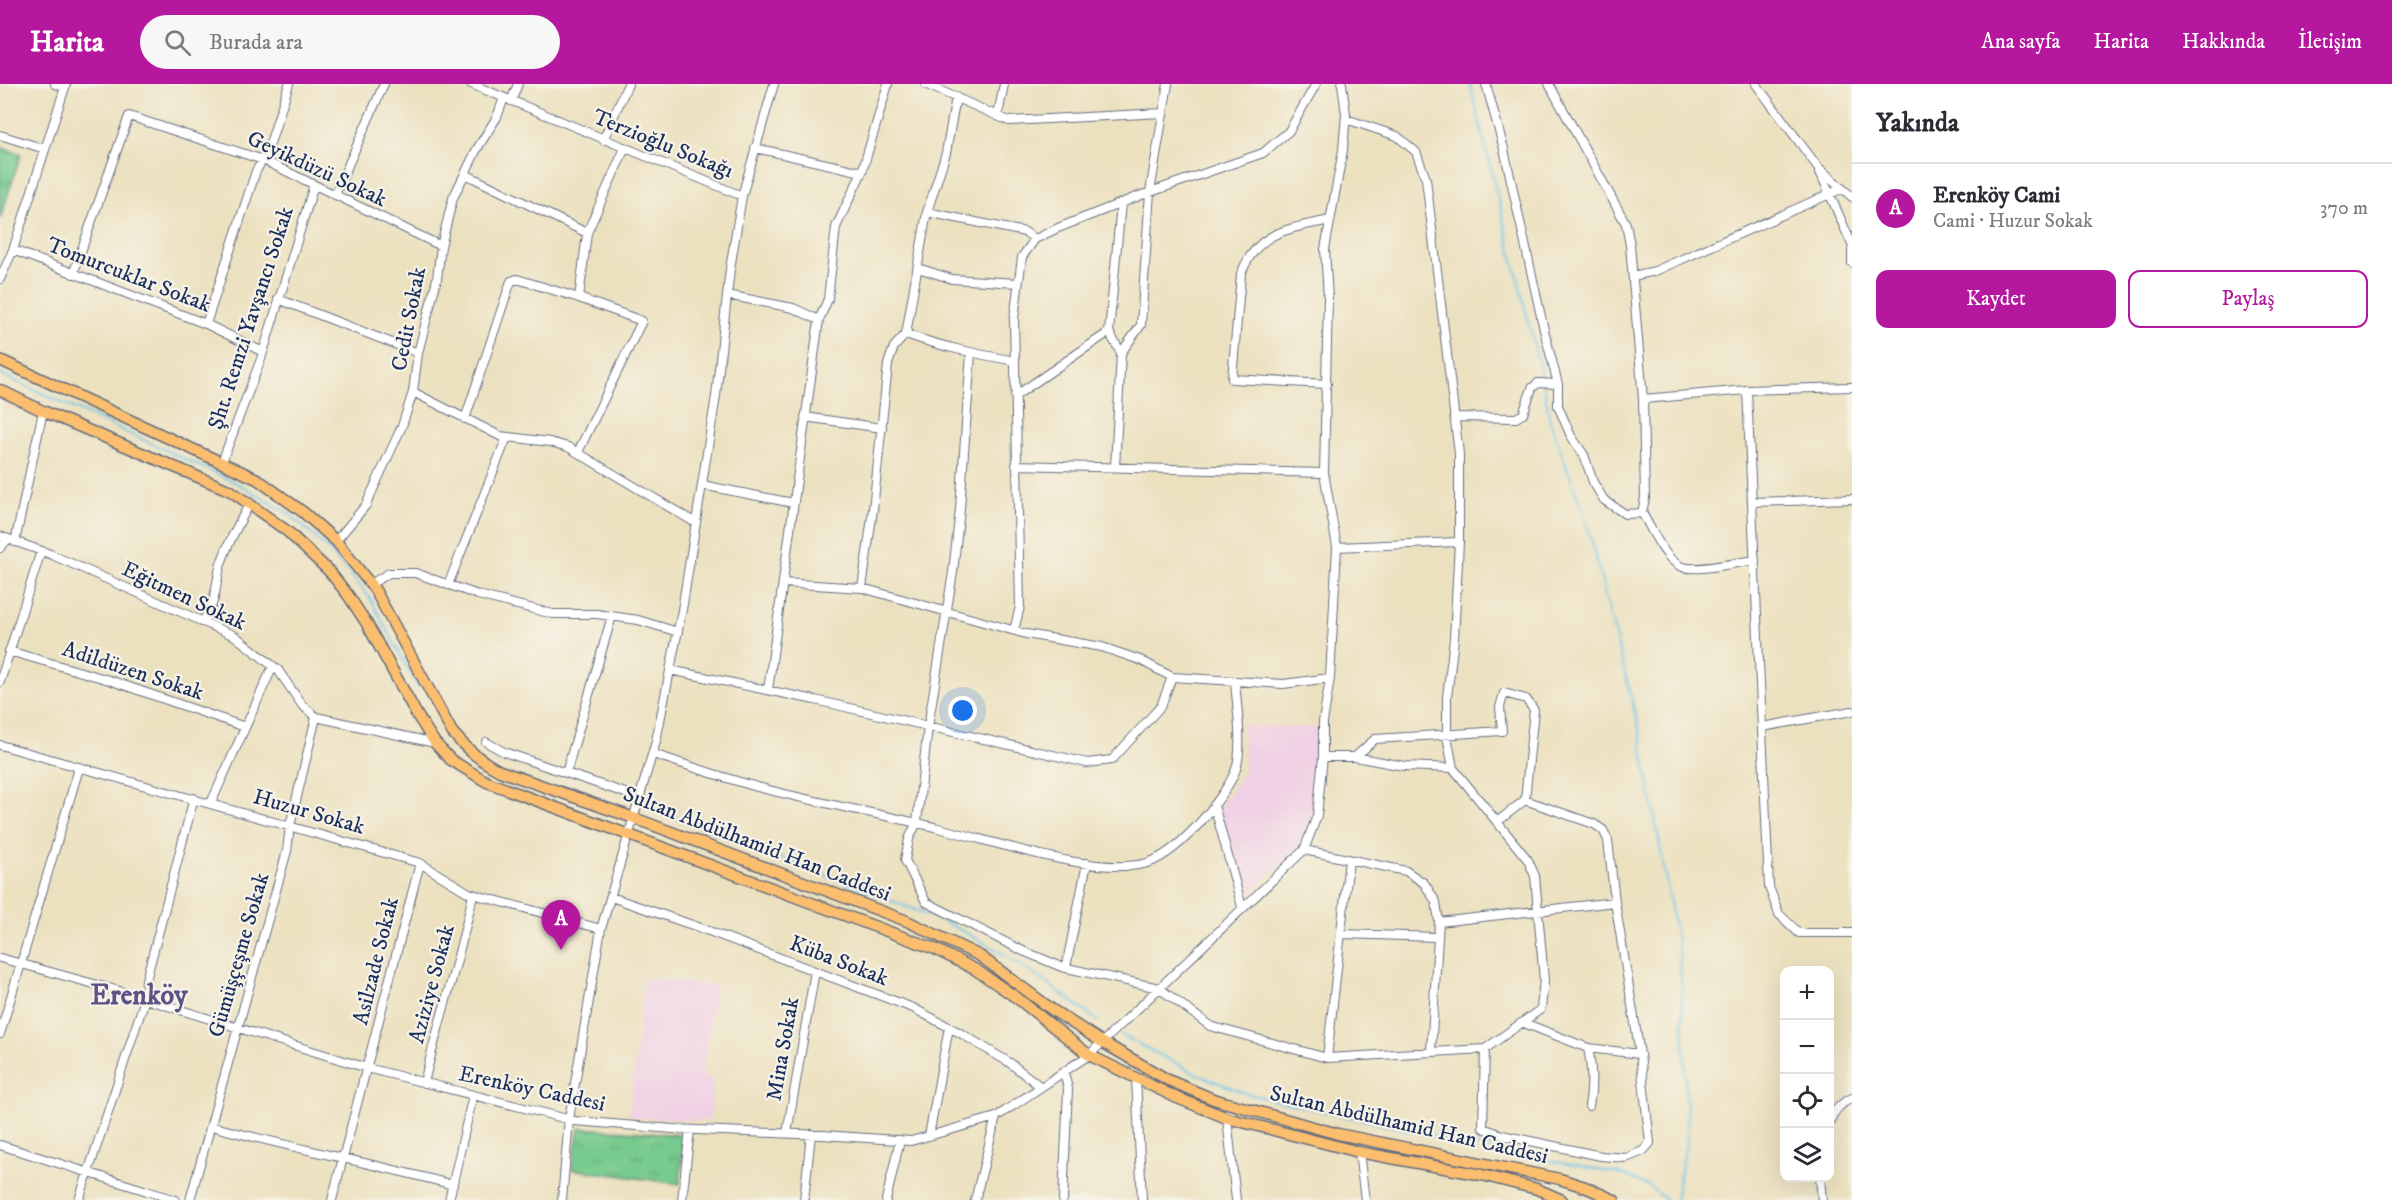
<!DOCTYPE html>
<html lang="tr">
<meta charset="utf-8">
<style>
body{margin:0;font-family:"IM FELL DW Pica",serif;background:#f7f7f7;color:#2b2b33}
.controls{position:absolute;right:18px;bottom:18px;display:grid;overflow:hidden;border-radius:12px;box-shadow:0 6px 24px #0002}
.controls button{width:54px;height:54px;display:grid;place-items:center;padding:0;border:0;border-bottom:2px solid #e1e1e2;background:#fff;color:#2b2b33;font:30px sans-serif}
.you{position:absolute;left:963px;top:627px;width:21px;height:21px;margin:-15px;border:4px solid #fff;border-radius:50%;background:#1a73e8;box-shadow:0 0 0 9px #1a73e833}
.badge{display:grid;place-items:center;width:39px;height:39px;border-radius:50%;background:#b5179e;color:#fff;font-size:20px;font-weight:700}
.pin{position:absolute;translate:-50% -50px;filter:drop-shadow(0 2px 3px #0008)}
.pin::after{content:'';position:absolute;top:32px;width:21px;height:18px;background:inherit;clip-path:polygon(0 0,100% 0,50% 100%)}
.list{margin:0;padding:0;list-style:none}
h2{display:flex;justify-content:space-between;align-items:center;height:78px;margin:0;padding:0 24px;font-size:26px}
h2 small{font-size:20px;font-weight:400;color:#7c7c81}
.list li{display:grid;grid-template-columns:39px 1fr auto;gap:18px;align-items:center;box-sizing:border-box;height:90px;padding:0 24px;border-top:2px solid #e1e1e2}
.list b{display:block;font-size:22px;white-space:nowrap}
.list p{margin:0;font-size:20px;white-space:nowrap;color:#7c7c81}
.list em{font-size:20px;font-style:normal;color:#7c7c81}
.actions{display:flex;gap:12px;padding:18px 24px}
.actions a{flex:1;padding:14px 0;border:2px solid #b5179e;border-radius:12px;text-align:center;font-size:21px;color:#b5179e}
.actions .main{background:#b5179e;color:#fff}
.icon{flex:none;width:33px;height:33px;fill:none;stroke:currentColor;stroke-width:2;stroke-linecap:round;stroke-linejoin:round}
.map{position:relative;flex:none;width:1852px;height:1116px;overflow:hidden}
header{display:flex;align-items:center;gap:36px;box-sizing:border-box;height:84px;padding:0 30px;background:#b5179e;color:#fff}
header strong{font-size:28px}
nav{display:flex;gap:33px;margin-inline-start:auto;font-size:21px}
.search{width:420px;height:54px;background:#f7f7f7;display:flex;align-items:center;gap:15px;box-sizing:border-box;padding:0 21px;border-radius:33px;color:#7c7c81;font-size:22px}
main{display:flex}
aside{flex:1;background:#fff}
.map>svg:first-child{display:block}
.built{fill:#f0d0e4}
.park{fill:url(#park-tufts);stroke:#497d76;stroke-width:1.5}
.lines{fill:none;stroke-linecap:round;stroke-linejoin:round}
.stream{stroke:#69c2e6;stroke-width:2}
.minor-casing{stroke:#646d80;stroke-width:10}
.major-casing{stroke:#646d80;stroke-width:13}
.minor{stroke:#fff;stroke-width:8}
.major{stroke:#fbbe6e;stroke-width:10}
.labels{text-anchor:middle;dominant-baseline:central;stroke-width:4.5;stroke-linejoin:round;paint-order:stroke}
.street-label{font-size:22px;fill:#1b2f5e;stroke:#f7f3e8}
.district-label{font-size:28px;font-weight:bold;fill:#5c5387;stroke:#f7f3e8}
</style>
<header>
<strong>Harita</strong>
<div class="search"><svg class="icon" aria-label="search" viewBox="0 0 24 24"><circle cx="10" cy="10" r="6"/><path d="M15 15l6 6"/></svg>Burada ara</div>
<nav><a>Ana sayfa</a><a>Harita</a><a>Hakkında</a><a>İletişim</a></nav>
</header>
<main>
<div class="map">
<svg width="1852" height="1116" viewBox="0 0 1852 1116">
<defs>
<pattern id="park-tufts" width="24" height="20" patternUnits="userSpaceOnUse" patternTransform="scale(1.5)"><rect width="24" height="20" fill="#77cb8e"/><path d="M3 7l-1-3M5 7V3M7 7l1-3M15 17l-1-3M17 17v-4M19 17l1-3" fill="none" stroke="#61a577"/></pattern>
</defs>
<rect width="100%" height="100%" fill="#f7f3e8"/>
<filter id="ink" filterUnits="userSpaceOnUse"><feTurbulence type="fractalNoise" baseFrequency=".0167" numOctaves="2"/><feDisplacementMap in="SourceGraphic" scale="12" xChannelSelector="R" yChannelSelector="G"/><feConvolveMatrix kernelMatrix="1 2 1 2 8 2 1 2 1" color-interpolation-filters="sRGB"/></filter>
<filter id="wash" filterUnits="userSpaceOnUse"><feTurbulence type="fractalNoise" baseFrequency=".008" numOctaves="4" result="noise"/><feDisplacementMap in="SourceGraphic" scale="24" xChannelSelector="R" yChannelSelector="G"/><feGaussianBlur stdDeviation="1.35" result="paint"/><feColorMatrix in="noise" values="0 0 0 0 0 0 0 0 0 0 0 0 0 0 0 0 0 1.4 0 .05"/><feComposite in="paint" operator="in"/></filter>
<g filter="url(#wash)">
<rect width="100%" height="100%" fill="#ece1bf"/>
<path class="built" d="M 1243,641 L 1317,644 L 1314,731 L 1303,760 L 1249,809 L 1243,807 L 1220,724 L 1244,687 Z
M 644,894 L 716,902 L 702,991 L 713,995 L 710,1037 L 629,1033 Z"/>
<path class="park" d="M 0,63 L 21,70 L 0,135 Z
M 579,1044 L 683,1051 L 680,1100 L 572,1085 Z"/>
<g class="lines">
<path class="stream" d="M 1470,0 L 1543,297
M 0,290 L 237,399 L 289,430 L 328,465 L 370,514 L 418,604
M 1544,303 L 1550,337 L 1586,436 L 1639,645 L 1680,874 L 1688,1050 L 1675,1116
M 648,723 L 936,834 C 996,861 1046,898 1098,937
M 1121,951 L 1201,992 L 1248,1010 L 1504,1068 L 1625,1091 L 1650,1103 L 1666,1116"/>
</g>
</g>
<g filter="url(#ink)">
<g class="lines">
<defs>
<path id="minor" d="M 55,0 L 65,3
M 471,0 L 742,112
M 925,0 L 1009,37 L 1163,29
M 1486,0 L 1504,65 L 1544,246 L 1558,300 L 1558,322 L 1571,352 L 1584,371 L 1593,398 L 1604,416 L 1625,430 L 1642,429 L 1645,414 L 1643,315 L 1747,306 L 1852,303
M 1549,0 L 1626,140 L 1630,161 L 1643,315
M 1756,0 L 1817,82 L 1852,113
M 511,17 L 518,0
M 998,31 L 1004,0
M 0,51 L 45,65
M 603,56 L 628,0
M 755,64 L 862,88
M 1820,88 L 1852,161
M 465,90 L 587,149
M 335,111 L 384,0
M 927,128 L 1025,148 L 1035,155
M 13,166 L 206,240 L 263,268
M 1852,166 L 1852,179
M 918,184 L 952,195 L 1018,199
M 73,190 L 129,32 L 263,76 L 441,162
M 1633,192 L 1655,187 L 1841,105
M 0,195 L 13,166 L 66,0
M 727,211 L 793,224 L 819,236
M 579,214 L 587,149 L 625,64
M 278,215 L 418,269
M 206,240 L 256,87 L 267,69 L 289,0
M 906,250 C 941,263 978,270 1015,277
M 971,269 L 960,425 L 953,488 L 928,643 L 917,738 L 909,755 L 905,776 L 926,818 L 1023,867 L 1062,883 L 1159,904 L 1210,942 L 1327,974 L 1485,965 L 1541,925 L 1544,896 L 1535,792 L 1528,776 L 1453,684 L 1447,652 L 1447,613 L 1454,555 L 1459,458
M 1121,269 L 1141,241 L 1150,108 L 1168,0
M 1327,300 L 1232,295 L 1241,190 C 1258,146 1289,145 1330,136
M 1747,306 L 1769,803 L 1779,830 L 1799,849 L 1852,849
M 413,308 L 500,352 L 550,358 L 568,363 L 696,439
M 1015,312 L 1109,248
M 805,333 L 882,344
M 1454,333 L 1516,334 L 1523,330 L 1532,304 L 1538,299 L 1558,300
M 465,335 L 511,197 L 517,195 L 579,214 L 642,237 L 578,368
M 222,378 L 261,275 L 314,101
M 1016,381 L 1324,389
M 1115,383 L 1121,269 L 1109,248 L 1121,119
M 702,401 L 793,419
M 1752,418 L 1852,415
M 1642,429 C 1652,445 1663,473 1680,482 C 1693,489 1738,478 1755,476
M 0,452 L 50,470 L 235,552 L 278,586 L 302,621 L 316,633 L 435,659
M 336,457 L 366,421 L 402,342 L 413,308 L 418,269 L 437,195 L 441,162 L 453,114 L 477,65 L 497,33 L 504,14
M 15,458 L 43,327
M 1337,463 L 1459,458 L 1459,370 L 1426,95 L 1416,68 L 1397,52 L 1346,35
M 0,464 L 8,455
M 783,499 L 862,504 L 1026,550 L 1102,563 L 1140,576 L 1172,593 L 1283,600 L 1330,594
M 371,500 L 389,489 L 415,489 L 478,511 L 553,530 L 597,530 L 638,536 L 678,548
M 448,501 L 507,353
M 862,504 L 873,426 L 888,280 L 894,263 L 906,250 L 927,128 L 946,69 L 956,13
M 202,538 C 217,521 215,500 221,480 C 228,458 239,439 250,419
M 1014,546 L 1020,523 L 1014,235 L 1022,173 L 1035,155 L 1058,144 L 1139,112 L 1263,69 L 1289,47 L 1316,0
M 9,567 L 109,596 L 245,643
M 670,586 L 815,616 L 1087,679 L 1112,676 L 1161,622 L 1172,593
M 0,598 L 41,467
M 768,606 L 819,236 L 828,215 L 836,143 L 862,88 L 888,0
M 1762,643 L 1852,627
M 486,658 L 504,668 L 566,689 L 612,532
M 0,661 L 420,779 L 469,809 L 601,845
M 653,670 C 690,682 727,695 765,705 C 823,720 881,730 938,744 C 993,757 1090,791 1143,780 C 1175,774 1225,715 1236,685 C 1243,664 1237,621 1235,599
M 1323,673 L 1355,673 L 1404,682 L 1453,684
M 1355,673 L 1375,655 L 1502,647 L 1500,623 L 1504,609 L 1526,615 L 1534,626 L 1525,716 L 1497,738
M 566,689 L 640,714
M 211,719 L 273,582
M 1214,721 L 1242,823
M 1304,766 L 1406,787 L 1424,799 L 1436,818 L 1439,838 L 1431,967
M 611,813 L 698,843 L 913,924 L 962,950 L 1010,979 L 1041,1003
M 1439,838 L 1615,818
M 1342,850 L 1437,853
M 0,874 L 123,908 L 367,984 L 575,1037 L 673,1045 L 823,1051 L 911,1057 L 996,1033 L 1089,971 L 1304,766 L 1317,732 L 1323,673 L 1323,638 L 1330,594 L 1337,463 L 1324,389 L 1328,214 L 1325,165 L 1343,66 L 1346,30 L 1342,0
M 1066,883 L 1087,779
M 1524,939 L 1588,964 L 1640,970
M 0,950 L 79,684
M 1588,964 C 1592,984 1593,1002 1589,1022
M 1485,965 L 1483,1044 L 1502,1051 L 1601,1072 L 1626,1074 L 1643,1067 L 1650,1059 L 1640,970 L 1615,818 L 1608,756 L 1603,746 L 1594,740 L 1525,716
M 1327,974 L 1349,776
M 1136,994 L 1142,1116
M 424,999 C 439,935 460,874 473,810
M 1227,1034 L 1236,1116
M 1830,1037 C 1834,1026 1841,1019 1852,1014
M 211,1042 C 291,1064 372,1079 453,1101
M 787,1049 L 815,887
M 929,1052 L 949,943
M 0,1061 L 176,1116
M 1359,1068 L 1365,1116
M 1820,1094 L 1822,1116
M 79,1116 L 145,915 L 146,896 L 194,714
M 190,1116 L 287,767 L 290,742 L 316,633
M 332,1116 L 420,779
M 449,1116 L 473,1011
M 562,1116 L 569,1035 L 601,845 L 656,657 L 682,526 L 716,312 L 730,185 L 742,112 L 774,0
M 682,1116 L 690,1046
M 804,1116 L 811,1050
M 886,1116 L 900,1056
M 975,1116 L 996,1033
M 1063,1116 L 1068,1005 L 1064,988"/>
<path id="major" d="M 0,276 L 257,395 L 303,428 L 336,457 L 375,506 L 452,648 C 466,665 480,677 500,687 L 634,734 L 907,837 L 980,872 L 1054,927 L 1102,958 L 1168,996 L 1213,1015 L 1338,1050 L 1560,1095 L 1585,1103 L 1614,1116
M 0,306 L 43,327 L 231,407 L 287,447 L 329,487 L 348,511 L 367,540 L 417,631 L 435,659 L 451,676 L 487,698 L 935,865 L 976,886 L 1017,914 L 1089,971 L 1175,1013 L 1227,1034 L 1359,1068 L 1482,1091 L 1537,1105 L 1562,1116"/>
</defs>
<use href="#minor" class="minor-casing"/>
<use href="#major" class="major-casing"/>
<use href="#minor" class="minor"/>
<use href="#major" class="major"/>
</g>
</g>
<g class="labels">
<g class="street-label">
<text transform="translate(663 60) rotate(22)">Terzioğlu Sokağı</text>
<text transform="translate(317 85) rotate(25)">Geyikdüzü Sokak</text>
<text transform="translate(129 191) rotate(21)">Tomurcuklar Sokak</text>
<text transform="translate(251 234) rotate(-72)">Şht. Remzi Yavşancı Sokak</text>
<text transform="translate(409 235) rotate(-79)">Cedit Sokak</text>
<text transform="translate(184 512) rotate(25)">Eğitmen Sokak</text>
<text transform="translate(133 587) rotate(18)">Adildüzen Sokak</text>
<text transform="translate(309 728) rotate(16)">Huzur Sokak</text>
<text transform="translate(757 760) rotate(21)">Sultan Abdülhamid Han Caddesi</text>
<text transform="translate(239 871) rotate(-74)">Gümüşçeşme Sokak</text>
<text transform="translate(376 877) rotate(-76)">Asilzade Sokak</text>
<text transform="translate(839 877) rotate(21)">Küba Sokak</text>
<text transform="translate(432 900) rotate(-75)">Aziziye Sokak</text>
<text transform="translate(783 965) rotate(-80)">Mina Sokak</text>
<text transform="translate(532 1005) rotate(12)">Erenköy Caddesi</text>
<text transform="translate(1409 1041) rotate(13)">Sultan Abdülhamid Han Caddesi</text>
</g>
<g class="district-label">
<text x="139" y="911">Erenköy</text>
</g>
</g>
</svg>
<div class="controls">
<button>+</button>
<button>−</button>
<button><svg class="icon" aria-label="locate" viewBox="0 0 24 24"><circle cx="12" cy="12" r="6"/><path d="M12 2v4M12 18v4M2 12h4M18 12h4"/></svg></button>
<button><svg class="icon" aria-label="layers" viewBox="0 0 24 24"><path d="M12 4l9 5-9 5-9-5zM3 14l9 5 9-5"/></svg></button>
</div>
<div class="you"></div>
<div class="pin badge" style="left:561px;top:866px">A</div>
</div>
<aside>
<h2>Yakında<small></small></h2>
<ul class="list">
<li><span class="badge">A</span><div><b>Erenköy Cami</b><p>Cami · Huzur Sokak</p></div><em>370 m</em></li>
</ul>
<div class="actions"><a class="main">Kaydet</a><a>Paylaş</a></div>
</aside>
</main>
